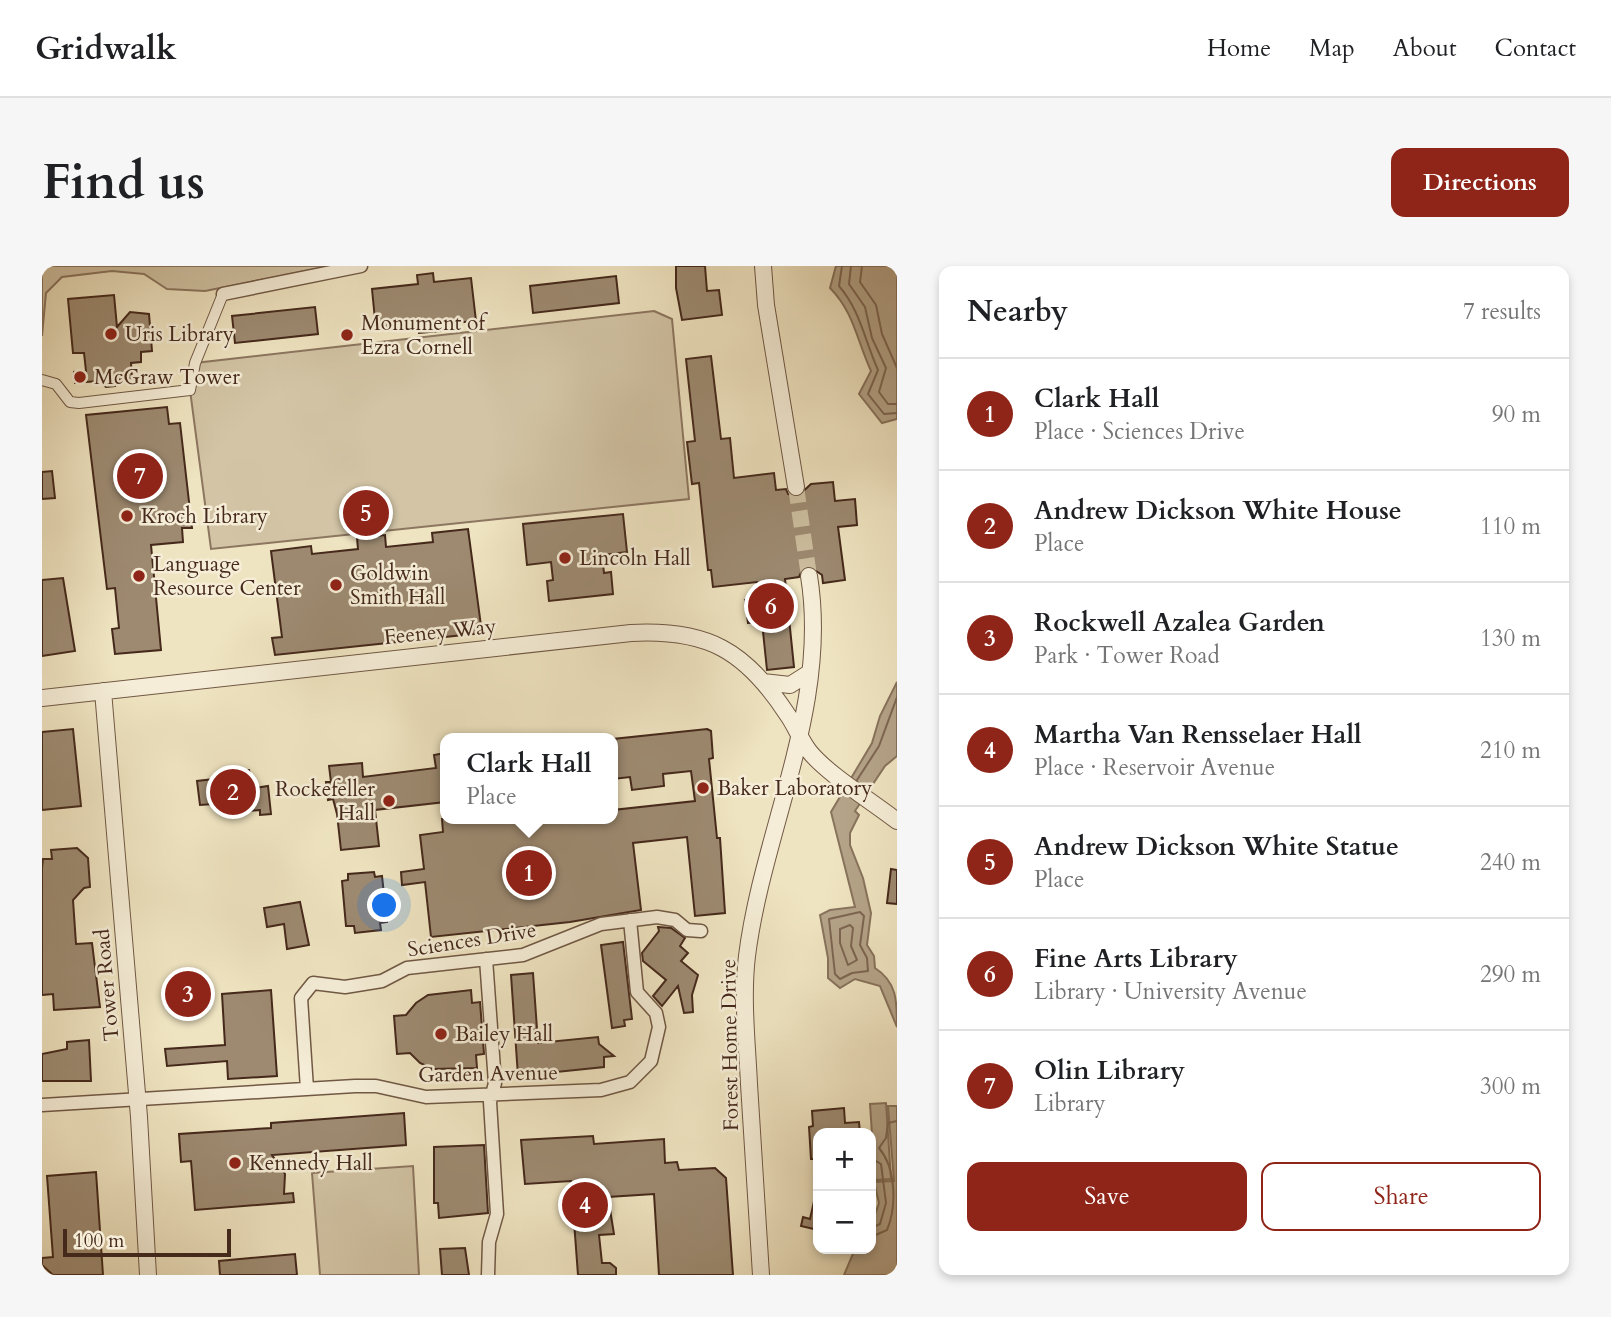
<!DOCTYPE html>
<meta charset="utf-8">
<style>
body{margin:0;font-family:Cardo,serif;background:#f6f6f6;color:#202124}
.controls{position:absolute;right:21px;bottom:21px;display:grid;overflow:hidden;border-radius:14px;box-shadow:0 4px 10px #0003}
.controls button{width:63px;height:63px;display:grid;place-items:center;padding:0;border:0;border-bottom:2px solid #e0e0e0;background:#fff;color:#202124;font:35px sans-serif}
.scale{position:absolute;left:21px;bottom:18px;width:168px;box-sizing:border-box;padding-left:7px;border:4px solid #45291b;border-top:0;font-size:19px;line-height:24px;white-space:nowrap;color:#45291b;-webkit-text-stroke:5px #f5edd7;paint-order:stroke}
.you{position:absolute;left:343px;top:640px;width:24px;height:24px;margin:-18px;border:5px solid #fff;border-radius:50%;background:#1a73e8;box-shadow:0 0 0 10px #1a73e833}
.badge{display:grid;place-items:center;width:46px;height:46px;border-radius:50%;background:#8f2418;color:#fff;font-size:23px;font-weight:700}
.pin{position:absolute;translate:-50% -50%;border:4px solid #fff;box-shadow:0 2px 7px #0006}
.popup{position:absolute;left:398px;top:467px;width:178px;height:91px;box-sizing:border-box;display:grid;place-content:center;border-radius:14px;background:#fff;filter:drop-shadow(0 2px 5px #0005);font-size:23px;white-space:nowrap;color:#757577}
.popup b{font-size:26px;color:#202124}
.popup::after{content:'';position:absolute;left:50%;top:100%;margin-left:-14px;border:14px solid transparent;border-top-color:#fff}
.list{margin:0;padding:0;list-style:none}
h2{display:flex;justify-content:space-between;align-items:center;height:91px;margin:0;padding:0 28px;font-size:30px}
h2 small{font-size:23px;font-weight:400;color:#757577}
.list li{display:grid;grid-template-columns:46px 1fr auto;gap:21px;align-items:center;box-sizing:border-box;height:112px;padding:0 28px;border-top:2px solid #e0e0e0}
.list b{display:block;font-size:26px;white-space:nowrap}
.list p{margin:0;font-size:23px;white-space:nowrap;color:#757577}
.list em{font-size:23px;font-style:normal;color:#757577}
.actions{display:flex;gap:14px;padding:21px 28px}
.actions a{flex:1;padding:16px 0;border:2px solid #8f2418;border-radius:14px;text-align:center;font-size:24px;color:#8f2418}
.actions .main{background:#8f2418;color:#fff}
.map{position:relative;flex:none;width:855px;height:1009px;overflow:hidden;border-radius:14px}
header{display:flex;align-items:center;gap:42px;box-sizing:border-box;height:98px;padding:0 35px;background:#fff;border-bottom:2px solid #e0e0e0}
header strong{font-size:33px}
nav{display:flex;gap:38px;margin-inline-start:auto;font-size:24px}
.intro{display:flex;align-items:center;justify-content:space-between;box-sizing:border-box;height:168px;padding:0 42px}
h1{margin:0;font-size:49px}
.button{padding:18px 32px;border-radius:14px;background:#8f2418;color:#fff;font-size:24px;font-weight:700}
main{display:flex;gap:42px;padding:0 42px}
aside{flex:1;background:#fff;border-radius:14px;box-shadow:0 4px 10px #0003}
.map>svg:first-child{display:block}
.green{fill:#d2c4a5;stroke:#8c7660;stroke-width:2}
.water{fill:#b5a489;stroke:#88735d;stroke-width:2}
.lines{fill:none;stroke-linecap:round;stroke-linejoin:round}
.shore{stroke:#7d6652;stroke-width:2}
.building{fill:#9d8a71;stroke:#45291b;stroke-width:2}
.tertiary-tunnel{stroke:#cdbfa0;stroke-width:16;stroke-dasharray:16 8;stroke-linecap:butt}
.pedestrian-casing{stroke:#705844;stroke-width:12}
.minor-casing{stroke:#705844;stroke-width:15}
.tertiary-casing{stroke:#705844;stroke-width:18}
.pedestrian{stroke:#f5edd7;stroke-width:10}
.minor{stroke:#f5edd7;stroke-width:12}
.tertiary{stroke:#f5edd7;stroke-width:16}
.poi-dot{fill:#8f2418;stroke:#f5edd7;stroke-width:2.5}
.labels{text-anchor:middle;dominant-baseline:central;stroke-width:5;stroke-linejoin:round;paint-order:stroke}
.poi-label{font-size:21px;fill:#45291b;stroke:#f5edd7;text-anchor:start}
.street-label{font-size:21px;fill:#45291b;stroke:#f5edd7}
</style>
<header>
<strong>Gridwalk</strong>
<nav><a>Home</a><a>Map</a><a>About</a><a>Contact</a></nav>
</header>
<div class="intro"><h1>Find us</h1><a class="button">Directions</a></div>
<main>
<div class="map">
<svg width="855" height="1009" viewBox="0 0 855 1009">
<rect width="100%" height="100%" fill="#efe4c1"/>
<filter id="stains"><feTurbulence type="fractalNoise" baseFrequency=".00286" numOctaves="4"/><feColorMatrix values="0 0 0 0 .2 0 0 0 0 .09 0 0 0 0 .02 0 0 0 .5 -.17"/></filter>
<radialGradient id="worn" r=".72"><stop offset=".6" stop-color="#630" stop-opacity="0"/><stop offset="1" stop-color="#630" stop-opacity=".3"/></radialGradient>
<path class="green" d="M 0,0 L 289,0 L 163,25 L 125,23 L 102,8 L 70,5 L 20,11 L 4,27 L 0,70 Z
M 612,45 L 630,53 L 647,233 L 169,283 L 148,124 L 153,97 Z
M 371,900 L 377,1009 L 278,1009 L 270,907 Z"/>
<path class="water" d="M 794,0 L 855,0 L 855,153 L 840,157 L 817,128 L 829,105 C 815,75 812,46 788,22 Z
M 855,416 L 855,490 L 843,500 L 813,545 L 817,549 L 808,567 L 808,579 L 821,612 L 829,647 L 825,679 L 832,690 L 833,702 C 855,716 855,735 855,761 L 838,720 L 813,713 L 798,722 L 786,712 L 786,692 L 778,649 L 788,644 L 813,641 L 789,546 L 830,477 L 838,450 Z
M 844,837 L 849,913 L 833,914 L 828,838 Z
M 846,840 L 855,840 L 855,1009 L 802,1009 L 813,983 L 829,983 L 829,960 L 837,937 L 832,916 L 852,915 Z"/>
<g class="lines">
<path class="shore" d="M 800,0 L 797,20 C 818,44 823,75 836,104 L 826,128 L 842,148 L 855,147
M 809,0 L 807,18 L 823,41 L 830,72 L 844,102 L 837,126 L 846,138 L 855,138
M 820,0 L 818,16 L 834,39 L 840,68 L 855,102
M 815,514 L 837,480 L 855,431
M 818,646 L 822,650 L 818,679 L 825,692 L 826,705 L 810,707 L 798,713 L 793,708 L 787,653 Z
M 808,659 L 811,662 L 809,680 L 815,694 L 806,699 L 798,677 L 798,663 Z
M 829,892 L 839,898 L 844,937 L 838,958 L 829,962
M 829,971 L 845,964 C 855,940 854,902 837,882 L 844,872 L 846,857 L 855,855"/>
</g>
<path class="building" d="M 634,0 L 663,0 L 665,25 L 677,24 L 680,49 L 640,54 L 634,22 Z
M 391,7 L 392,16 L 429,12 L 434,55 L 397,58 L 398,65 L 377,67 L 376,60 L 334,64 L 330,23 L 376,18 L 375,9 Z
M 574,10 L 577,37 L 491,47 L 488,20 Z
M 72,29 L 75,61 L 88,46 L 107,48 L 110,85 L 99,86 L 99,96 L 89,97 L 90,112 L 79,113 L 73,120 L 64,121 L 56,115 L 33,117 L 32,106 L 44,105 L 42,87 L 31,87 L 26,33 Z
M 273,41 L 276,68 L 193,77 L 190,50 Z
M 669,90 L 679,173 L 688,172 L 692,212 L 732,207 L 734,224 L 744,223 L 746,228 L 755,231 L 769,218 L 791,216 L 793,235 L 813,233 L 815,259 L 796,261 L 803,314 L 781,317 L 780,309 L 767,300 L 761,302 L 757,311 L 743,313 L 752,401 L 725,404 L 720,356 L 706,357 L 703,334 L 717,333 L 715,316 L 671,321 L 669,304 L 666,304 L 657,217 L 650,218 L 645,176 L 653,175 L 644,93 Z
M 125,141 L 127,158 L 138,157 L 150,262 L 140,262 L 141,276 L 109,279 L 119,384 L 73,388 L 70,363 L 77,362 L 73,322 L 65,323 L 44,149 Z
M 10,205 L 13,232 L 0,233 L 0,206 Z
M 581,248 L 585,286 L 560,289 L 562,307 L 569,306 L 571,328 L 507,335 L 505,315 L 511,314 L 509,296 L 485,299 L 481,258 Z
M 426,263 L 440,367 L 233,389 L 230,372 L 240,371 L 229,285 L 269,280 L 270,288 L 316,283 L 315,272 L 343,269 L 344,281 L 391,276 L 390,267 Z
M 21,312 L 33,385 L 0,390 L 0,314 Z
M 31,463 L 39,540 L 0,544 L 0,466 Z
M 665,463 L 669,465 L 671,492 L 667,493 L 675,572 L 678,572 L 683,647 L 653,650 L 645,571 L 591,577 L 599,644 L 528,656 L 389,671 L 383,616 L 360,619 L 359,606 L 382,603 L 378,569 L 401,566 L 400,553 L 571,553 L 571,544 L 653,535 L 649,505 L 621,508 L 622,520 L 590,524 L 588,511 L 571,513 L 571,473 Z
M 403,487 L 403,536 L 333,544 L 337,580 L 299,584 L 295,548 L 291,533 L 286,534 L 284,516 L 289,516 L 287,500 L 320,497 L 321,511 L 394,502 L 392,489 Z
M 207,504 L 209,516 L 213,516 L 213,522 L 226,520 L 229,548 L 218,549 L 218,544 L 207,545 L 206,540 L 187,542 L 186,537 L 158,539 L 155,515 L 182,512 L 181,507 Z
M 35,582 L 46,592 L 48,621 L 42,622 L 31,634 L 34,678 L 50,677 L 58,741 L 12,744 L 11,728 L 0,729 L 0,602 L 1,593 L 10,593 L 9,584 Z
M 849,603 L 855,604 L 855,638 L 845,637 Z
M 332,606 L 333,611 L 340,610 L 345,656 L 338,657 L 339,664 L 313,667 L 312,660 L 304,660 L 300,615 L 306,614 L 306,608 Z
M 258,636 L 267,679 L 245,683 L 242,658 L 225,661 L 222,642 Z
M 616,661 L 629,662 L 643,672 L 638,680 L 646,687 L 639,695 L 656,709 L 650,729 L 651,746 L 642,747 L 636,720 L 620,740 L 611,730 L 624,714 L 601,695 L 600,687 L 617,665 Z
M 581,676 L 590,753 L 582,754 L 583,760 L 570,762 L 559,679 Z
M 491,707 L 496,777 L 556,771 L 557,778 L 572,790 L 562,791 L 562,801 L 476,810 L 469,709 Z
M 229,724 L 235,810 L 186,813 L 185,795 L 125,800 L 123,783 L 183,779 L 180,728 Z
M 429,724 L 430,737 L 438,736 L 442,788 L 434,789 L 435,802 L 391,803 L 378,797 L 368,787 L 355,788 L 352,750 L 364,749 L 374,737 L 386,729 Z
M 47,774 L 49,815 L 0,815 L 0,788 L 25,783 L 25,776 Z
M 802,842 L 803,857 L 817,856 L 818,867 L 776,867 L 776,893 L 769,893 L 767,861 L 771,860 L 770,845 Z
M 362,847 L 364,879 L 230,889 L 243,908 L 242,928 L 251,927 L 252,936 L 153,944 L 149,895 L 139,896 L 137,868 L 229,862 L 229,857 Z
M 551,870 L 552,878 L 622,873 L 623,897 L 635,896 L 637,904 L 673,902 L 684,912 L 691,1009 L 617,1009 L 612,928 L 566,931 L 572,968 L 557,969 L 560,997 L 568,997 L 574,1002 L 574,1009 L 536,1009 L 529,915 L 483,918 L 479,874 Z
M 442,879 L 446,947 L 397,952 L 396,937 L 392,937 L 392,881 Z
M 54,906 L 61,1009 L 11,1009 L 0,999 L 0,992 L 11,991 L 5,910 Z
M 773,931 L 776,932 L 776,964 L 759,960 L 761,951 L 768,953 Z
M 423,982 L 427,1009 L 400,1009 L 398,983 Z
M 253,988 L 255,1009 L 178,1009 L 177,995 Z"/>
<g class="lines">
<path class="tertiary-tunnel" d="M 754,221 L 767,310"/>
<defs>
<path id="pedestrian" d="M 0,114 L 14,118 L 28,136 L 37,137 L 148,124 L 153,97 L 181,28"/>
<path id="minor" d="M 181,28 L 319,0
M 444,693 L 453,817 L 448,836 L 455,948 L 447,976 L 446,1009
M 265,823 L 259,732 L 271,717 L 303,721 L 340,715 L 365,702 L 481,689 L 559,658 L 615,651 L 633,654 L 645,664 L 659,665
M 0,839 L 313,820 L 334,820 L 384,831 L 559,824 L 588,816 L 609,795 L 617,761 L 614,747 L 595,726 L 588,654"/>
<path id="tertiary" d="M 721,0 L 724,39 L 754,221
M 721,416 L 748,419 L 767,407
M 61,425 L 97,851 L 106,1009
M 0,432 L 589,367 C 665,363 703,384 745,448 C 753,459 758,473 767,485 C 785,508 831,536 855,555
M 719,1009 C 715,945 711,882 707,818 C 705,776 700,732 705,690 C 721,563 788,440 767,310"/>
</defs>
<use href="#pedestrian" class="pedestrian-casing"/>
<use href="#minor" class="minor-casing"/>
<use href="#tertiary" class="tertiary-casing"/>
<use href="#pedestrian" class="pedestrian"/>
<use href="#minor" class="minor"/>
<use href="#tertiary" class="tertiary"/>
</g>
<g class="poi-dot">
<circle cx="69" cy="68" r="7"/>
<circle cx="305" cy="69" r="7"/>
<circle cx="38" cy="111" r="7"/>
<circle cx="85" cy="250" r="7"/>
<circle cx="523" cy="292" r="7"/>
<circle cx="97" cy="310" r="7"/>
<circle cx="294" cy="319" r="7"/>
<circle cx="661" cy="522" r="7"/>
<circle cx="347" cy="535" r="7"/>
<circle cx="399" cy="768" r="7"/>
<circle cx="193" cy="897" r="7"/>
</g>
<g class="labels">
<g class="poi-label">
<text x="319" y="57">Monument of<tspan x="319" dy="24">Ezra Cornell</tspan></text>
<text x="83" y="68">Uris Library</text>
<text x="52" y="111">McGraw Tower</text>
<text x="99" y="250">Kroch Library</text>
<text x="537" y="292">Lincoln Hall</text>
<text x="111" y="298">Language<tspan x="111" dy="24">Resource Center</tspan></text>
<text x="308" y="307">Goldwin<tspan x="308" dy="24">Smith Hall</tspan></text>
<text x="675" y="522">Baker Laboratory</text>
<text x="333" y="523" text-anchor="end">Rockefeller<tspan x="333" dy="24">Hall</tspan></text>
<text x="413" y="768">Bailey Hall</text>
<text x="207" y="897">Kennedy Hall</text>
</g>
<g class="street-label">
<text transform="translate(398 366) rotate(-6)">Feeney Way</text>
<text transform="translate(430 674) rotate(-9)">Sciences Drive</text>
<text transform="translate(65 719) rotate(-95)">Tower Road</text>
<text transform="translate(688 779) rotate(-91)">Forest Home Drive</text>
<text transform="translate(446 808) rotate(-1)">Garden Avenue</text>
</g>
</g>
<rect width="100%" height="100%" filter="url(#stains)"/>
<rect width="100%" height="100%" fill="url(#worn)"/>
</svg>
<div class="controls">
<button>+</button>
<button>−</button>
</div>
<div class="scale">100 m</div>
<div class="you"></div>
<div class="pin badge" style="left:487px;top:607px">1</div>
<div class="popup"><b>Clark Hall</b>Place</div>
<div class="pin badge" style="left:191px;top:526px">2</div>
<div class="pin badge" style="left:146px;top:728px">3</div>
<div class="pin badge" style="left:543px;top:939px">4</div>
<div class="pin badge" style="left:324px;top:247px">5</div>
<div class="pin badge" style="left:729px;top:340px">6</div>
<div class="pin badge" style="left:98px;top:210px">7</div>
</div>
<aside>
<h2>Nearby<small>7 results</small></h2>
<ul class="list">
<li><span class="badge">1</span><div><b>Clark Hall</b><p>Place · Sciences Drive</p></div><em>90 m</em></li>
<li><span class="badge">2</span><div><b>Andrew Dickson White House</b><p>Place</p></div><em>110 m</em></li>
<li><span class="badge">3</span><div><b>Rockwell Azalea Garden</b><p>Park · Tower Road</p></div><em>130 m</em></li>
<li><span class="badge">4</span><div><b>Martha Van Rensselaer Hall</b><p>Place · Reservoir Avenue</p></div><em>210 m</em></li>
<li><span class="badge">5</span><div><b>Andrew Dickson White Statue</b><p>Place</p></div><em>240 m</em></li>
<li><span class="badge">6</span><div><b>Fine Arts Library</b><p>Library · University Avenue</p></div><em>290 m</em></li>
<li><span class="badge">7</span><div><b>Olin Library</b><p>Library</p></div><em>300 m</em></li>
</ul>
<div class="actions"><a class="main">Save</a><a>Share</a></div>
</aside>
</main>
